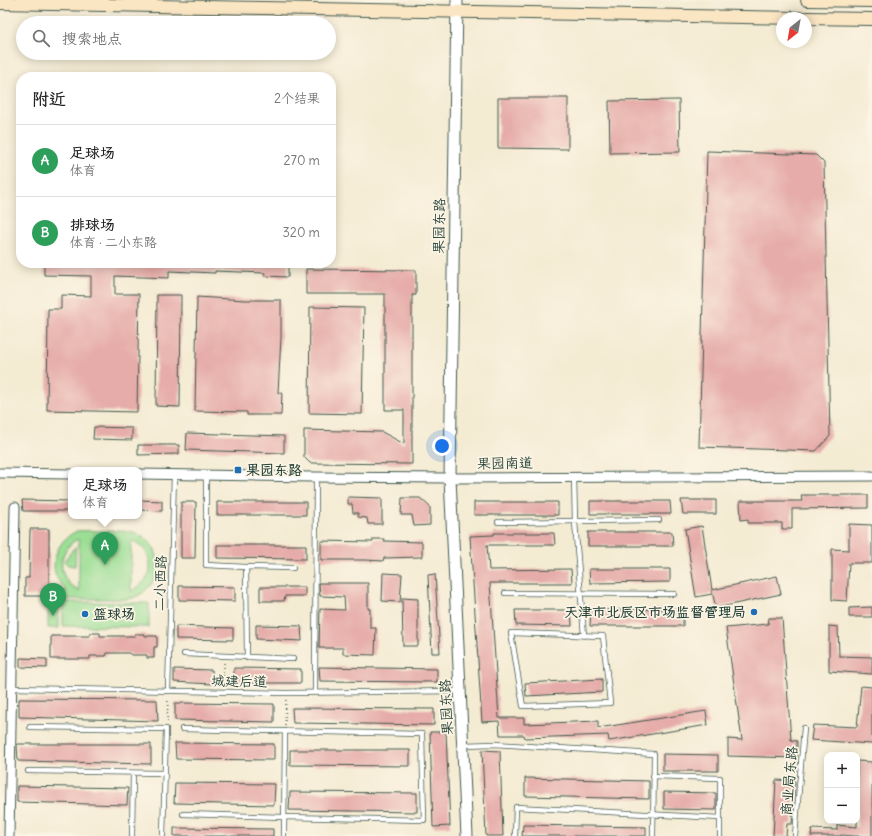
<!DOCTYPE html>
<html lang="zh">
<meta charset="utf-8">
<style>
body{margin:0;font-family:Delius,"LXGW WenKai TC",sans-serif;background:#f2f2f2;color:#222}
.controls{position:absolute;right:12px;bottom:12px;display:grid;overflow:hidden;border-radius:8px;box-shadow:0 2px 10px #0003}
.controls button{width:36px;height:36px;display:grid;place-items:center;padding:0;border:0;border-bottom:1px solid #e0e0e0;background:#fff;color:#222;font:20px sans-serif}
.compass{position:absolute;left:776px;top:12px;width:36px;height:36px;border-radius:50%;background:#fff;box-shadow:0 2px 10px #0003;rotate:211deg}
.you{position:absolute;left:442px;top:446px;width:14px;height:14px;margin:-10px;border:3px solid #fff;border-radius:50%;background:#1a73e8;box-shadow:0 0 0 6px #1a73e833}
.badge{display:grid;place-items:center;width:26px;height:26px;border-radius:50%;background:#0f766e;color:#fff;font-size:13px;font-weight:700}
.pin{position:absolute;translate:-50% -33px;filter:drop-shadow(0 1px 2px #0008)}
.pin::after{content:'';position:absolute;top:21px;width:14px;height:12px;background:inherit;clip-path:polygon(0 0,100% 0,50% 100%)}
.popup{position:absolute;left:68px;top:467px;width:74px;height:52px;box-sizing:border-box;display:grid;place-content:center;border-radius:8px;background:#fff;filter:drop-shadow(0 1px 3px #0005);font-size:13px;white-space:nowrap;color:#767676}
.popup b{font-size:15px;color:#222}
.popup::after{content:'';position:absolute;left:50%;top:100%;margin-left:-8px;border:8px solid transparent;border-top-color:#fff}
.list{margin:0;padding:0;list-style:none}
h2{display:flex;justify-content:space-between;align-items:center;height:52px;margin:0;padding:0 16px;font-size:17px}
h2 small{font-size:13px;font-weight:400;color:#767676}
.list li{display:grid;grid-template-columns:26px 1fr auto;gap:12px;align-items:center;box-sizing:border-box;height:72px;padding:0 16px;border-top:1px solid #e0e0e0}
.list b{display:block;font-size:15px;white-space:nowrap}
.list p{margin:0;font-size:13px;white-space:nowrap;color:#767676}
.list em{font-size:13px;font-style:normal;color:#767676}
.icon{flex:none;width:22px;height:22px;fill:none;stroke:currentColor;stroke-width:2;stroke-linecap:round;stroke-linejoin:round}
.map{position:relative;flex:none;width:872px;height:836px;overflow:hidden}
.search{position:absolute;background:#fff;box-shadow:0 2px 10px #0003;left:16px;top:16px;width:320px;height:44px;display:flex;align-items:center;gap:10px;box-sizing:border-box;padding:0 14px;border-radius:22px;color:#767676;font-size:15px}
.panel{position:absolute;background:#fff;box-shadow:0 2px 10px #0003;left:16px;top:72px;width:320px;height:196px;border-radius:16px}
.map>svg:first-child{display:block}
.green{fill:#9cde95;stroke:#5e8e64;fill-rule:evenodd}
.building{fill:#e6aca9}
.lines{fill:none;stroke-linecap:round;stroke-linejoin:round}
.service-casing{stroke:#3f574c;stroke-width:6}
.minor-casing{stroke:#3f574c;stroke-width:11}
.tertiary-casing{stroke:#3f574c;stroke-width:13}
.secondary-casing{stroke:#3f574c;stroke-width:14}
.path{stroke:#3f574c;stroke-width:1.5;stroke-dasharray:1 3;stroke-linecap:butt}
.service{stroke:#fff;stroke-width:4.5}
.minor{stroke:#fff;stroke-width:9}
.tertiary{stroke:#fff;stroke-width:11}
.secondary{stroke:#fbe6c4;stroke-width:12}
.poi-dot{fill:#1f6fb2;stroke:#fcf5e5;stroke-width:1.5}
.labels{text-anchor:middle;dominant-baseline:central;stroke-width:3.5;stroke-linejoin:round;paint-order:stroke}
.street-label{font-size:14px;fill:#1f3d34;stroke:#fcf5e5}
.poi-label{font-size:14px;font-weight:bold;fill:#1f3d34;stroke:#fcf5e5;text-anchor:start}
</style>
<div class="map">
<svg width="872" height="836" viewBox="0 0 872 836">
<rect width="100%" height="100%" fill="#fcf5e5"/>
<filter id="ink" filterUnits="userSpaceOnUse"><feTurbulence type="fractalNoise" baseFrequency=".025" numOctaves="2"/><feDisplacementMap in="SourceGraphic" scale="8" xChannelSelector="R" yChannelSelector="G"/><feConvolveMatrix kernelMatrix="1 2 1 2 8 2 1 2 1" color-interpolation-filters="sRGB"/></filter>
<filter id="wash" filterUnits="userSpaceOnUse"><feTurbulence type="fractalNoise" baseFrequency=".012" numOctaves="4" result="noise"/><feDisplacementMap in="SourceGraphic" scale="16" xChannelSelector="R" yChannelSelector="G"/><feGaussianBlur stdDeviation="0.9" result="paint"/><feColorMatrix in="noise" values="0 0 0 0 0 0 0 0 0 0 0 0 0 0 0 0 0 1.4 0 .05"/><feComposite in="paint" operator="in"/></filter>
<g filter="url(#wash)">
<rect width="100%" height="100%" fill="#f4ebd3"/>
<path class="green" d="M 77,531 C 85,530 93,531 101,531 C 113,531 127,529 138,534 C 168,548 162,587 133,598 C 125,600 116,599 108,599 C 90,599 71,599 53,599 L 53,592 L 67,591 C 62,586 57,580 55,573 C 51,556 61,538 77,531 ZM 76,540 L 79,540 L 79,591 C 57,580 56,552 76,540 ZM 131,541 C 146,544 156,565 146,579 C 142,584 136,589 131,591 Z
M 76,546 L 75,566 L 68,565 L 64,561 Z
M 63,602 L 149,603 L 149,627 L 63,626 Z
M 48,605 L 59,605 L 59,628 L 48,628 Z"/>
<g id="blocks">
<path class="building" d="M 498,98 L 568,98 L 568,149 L 498,148 Z
M 679,100 L 680,152 L 610,153 L 609,101 Z
M 707,151 L 816,155 L 824,163 L 830,436 L 816,451 L 699,447 Z
M 44,263 L 288,263 L 288,277 L 265,276 L 265,273 L 215,271 L 215,273 L 169,271 L 169,278 L 115,276 L 115,294 L 139,294 L 137,412 L 47,410 L 48,309 L 61,309 L 61,295 L 91,296 L 91,276 L 44,275 Z
M 306,269 L 416,270 L 416,295 L 412,295 L 412,464 L 310,463 L 304,457 L 304,430 L 382,432 L 404,444 L 404,410 L 385,410 L 385,294 L 306,294 Z
M 157,295 L 181,295 L 180,407 L 156,406 Z
M 197,297 L 245,300 L 281,300 L 281,337 L 278,393 L 282,393 L 281,415 L 247,415 L 247,412 L 195,411 Z
M 310,307 L 364,308 L 362,414 L 309,413 Z
M 94,427 L 132,428 L 132,440 L 93,439 Z
M 187,433 L 284,436 L 284,453 L 186,450 Z
M 138,445 L 179,445 L 179,454 L 138,455 Z
M 801,495 L 868,495 L 868,508 L 792,509 L 792,529 L 782,529 L 782,523 L 748,523 L 748,519 L 741,520 L 740,501 L 802,501 Z
M 348,497 L 382,498 L 382,524 L 368,524 L 367,518 L 358,517 L 358,513 L 353,513 L 352,504 L 348,504 Z
M 402,498 L 420,498 L 430,507 L 430,525 L 414,526 L 412,515 L 401,515 Z
M 22,500 L 71,501 L 71,511 L 23,511 Z
M 139,500 L 162,501 L 162,511 L 139,510 Z
M 681,500 L 716,500 L 716,514 L 683,514 Z
M 590,501 L 670,501 L 671,514 L 590,514 Z
M 181,502 L 196,502 L 195,558 L 181,558 Z
M 217,502 L 306,502 L 306,515 L 217,515 Z
M 474,502 L 558,502 L 558,515 L 474,515 Z
M 849,524 L 872,525 L 872,563 L 849,563 L 847,601 L 832,600 L 832,549 L 849,550 Z
M 702,526 L 712,590 L 777,576 L 781,594 L 716,608 L 712,591 L 712,594 L 696,597 L 685,529 Z
M 30,529 L 49,529 L 49,596 L 25,596 L 25,578 L 29,578 Z
M 588,532 L 672,532 L 673,546 L 588,546 Z
M 494,533 L 554,533 L 555,545 L 487,545 L 489,570 L 571,569 L 572,583 L 490,583 L 499,718 L 524,718 L 524,724 L 598,721 L 598,728 L 706,711 L 708,725 L 609,741 L 608,735 L 525,738 L 524,735 L 500,735 L 499,721 L 482,722 L 470,536 L 494,535 Z
M 373,539 L 384,539 L 384,541 L 422,542 L 422,557 L 384,558 L 383,561 L 366,560 L 321,560 L 321,541 L 373,542 Z
M 217,545 L 306,545 L 306,559 L 217,558 Z
M 589,569 L 670,569 L 670,582 L 590,583 Z
M 383,573 L 402,574 L 400,602 L 382,601 Z
M 435,574 L 440,653 L 432,653 L 428,575 Z
M 319,583 L 368,583 L 368,609 L 370,609 L 370,628 L 376,628 L 375,655 L 343,654 L 343,648 L 319,648 L 320,609 L 345,610 L 344,597 L 320,596 Z
M 179,586 L 235,587 L 235,601 L 179,600 Z
M 260,587 L 305,587 L 305,596 L 285,596 L 284,601 L 260,601 Z
M 402,598 L 418,599 L 418,646 L 403,646 Z
M 872,607 L 872,617 L 849,617 L 849,608 Z
M 683,609 L 683,626 L 590,626 L 591,610 Z
M 515,610 L 571,610 L 572,626 L 516,625 Z
M 769,618 L 782,618 L 791,740 L 797,741 L 797,758 L 728,756 L 728,739 L 742,740 L 726,628 L 768,624 Z
M 256,625 L 301,626 L 302,641 L 256,639 Z
M 176,626 L 233,628 L 233,640 L 176,639 Z
M 829,626 L 838,627 L 839,656 L 872,657 L 872,674 L 829,671 Z
M 90,633 L 100,633 L 100,636 L 135,636 L 135,634 L 145,634 L 145,636 L 157,636 L 157,647 L 154,647 L 154,658 L 147,658 L 147,655 L 131,655 L 129,653 L 107,653 L 106,656 L 90,656 L 90,659 L 51,659 L 51,636 L 90,636 Z
M 20,658 L 47,659 L 47,668 L 20,667 Z
M 319,667 L 437,669 L 437,682 L 320,681 Z
M 234,668 L 301,669 L 301,683 L 234,683 Z
M 174,669 L 212,670 L 212,684 L 174,682 Z
M 602,679 L 602,692 L 526,696 L 525,683 Z
M 861,686 L 872,687 L 872,744 L 811,740 L 813,725 L 857,727 Z
M 19,699 L 157,700 L 158,721 L 19,717 Z
M 175,703 L 274,704 L 274,722 L 175,720 Z
M 292,708 L 434,709 L 434,725 L 293,723 Z
M 430,732 L 446,732 L 450,826 L 433,827 Z
M 175,743 L 274,744 L 274,760 L 176,759 Z
M 17,744 L 151,744 L 151,764 L 18,761 Z
M 290,750 L 410,750 L 410,766 L 290,765 Z
M 482,750 L 500,751 L 503,836 L 486,836 Z
M 663,754 L 718,755 L 718,771 L 663,771 Z
M 857,761 L 872,762 L 872,836 L 855,836 L 841,835 L 841,836 L 811,836 L 812,829 L 837,830 L 837,825 L 857,827 Z
M 525,778 L 649,781 L 649,799 L 525,796 Z
M 776,780 L 795,781 L 792,824 L 787,824 L 786,836 L 773,836 Z
M 175,783 L 275,784 L 274,805 L 174,803 Z
M 17,786 L 128,788 L 127,805 L 17,802 Z
M 290,792 L 417,793 L 417,812 L 289,810 Z
M 664,792 L 716,793 L 716,810 L 664,809 Z
M 523,825 L 646,827 L 646,836 L 522,836 Z
M 174,828 L 273,829 L 273,836 L 174,836 Z"/>
</g>
</g>
<g filter="url(#ink)">
<use href="#blocks" fill-opacity="0" stroke="#3f574c" stroke-width="1"/>
<g class="lines">
<defs>
<path id="service" d="M 206,475 L 206,565 L 246,567 L 247,658
M 574,477 L 575,522 L 584,636
M 498,522 L 659,520
M 246,567 L 293,568
M 505,593 L 674,594
M 511,633 L 603,636 L 610,703 L 523,706 Z
M 184,654 L 293,659
M 12,688 L 286,693 L 460,691
M 168,691 L 174,475
M 315,692 L 316,477
M 30,727 L 166,729 L 163,836
M 182,729 L 422,734 L 424,820 L 284,817 L 183,814
M 463,745 L 494,744 L 654,754 L 653,836
M 28,771 L 165,773
M 653,776 L 720,778 L 720,836
M 132,836 L 133,773
M 284,836 L 285,731
M 515,836 L 516,807 L 720,818
M 795,836 L 804,728"/>
<path id="minor" d="M 0,473 L 71,474
M 139,474 L 314,477 L 450,478 L 872,476
M 9,836 L 15,507"/>
<path id="tertiary" d="M 457,0 L 450,478 L 467,836"/>
<path id="secondary" d="M 807,0 L 872,1
M 0,3 L 799,18
M 806,18 L 872,19"/>
</defs>
<use href="#service" class="service-casing"/>
<use href="#minor" class="minor-casing"/>
<use href="#tertiary" class="tertiary-casing"/>
<use href="#secondary" class="secondary-casing"/>
<path class="path" d="M 224,684 L 224,662
M 167,722 L 168,698
M 285,725 L 286,698"/>
<use href="#service" class="service"/>
<use href="#minor" class="minor"/>
<use href="#tertiary" class="tertiary"/>
<use href="#secondary" class="secondary"/>
</g>
</g>
<g class="poi-dot">
<rect x="234" y="466" width="8" height="8" rx="2"/>
<circle cx="754" cy="612" r="4"/>
<circle cx="85" cy="614" r="4"/>
</g>
<g class="labels">
<g class="street-label">
<text transform="translate(439 226) rotate(-89)">果园东路</text>
<text transform="translate(505 463) rotate(-1)">果园南道</text>
<text transform="translate(160 583) rotate(-88)">二小西路</text>
<text transform="translate(239 681) rotate(1)">城建后道</text>
<text transform="translate(446 707) rotate(-93)">果园东路</text>
<text transform="translate(789 781) rotate(-85)">商业局东路</text>
</g>
<g class="poi-label">
<text x="246" y="470">果园东路</text>
<text x="746" y="612" text-anchor="end">天津市北辰区市场监督管理局</text>
<text x="93" y="614">篮球场</text>
</g>
</g>
</svg>
<div class="controls">
<button>+</button>
<button>−</button>
</div>
<svg class="compass" viewBox="-18 -18 36 36"><path d="M0-13l5 13h-10z" fill="#e53935"/><path d="M0 13l5-13h-10z" fill="#767676"/></svg>
<div class="you"></div>
<div class="pin badge" style="left:105px;top:565px;background:#2e9e5b">A</div>
<div class="popup"><b>足球场</b>体育</div>
<div class="pin badge" style="left:53px;top:616px;background:#2e9e5b">B</div>
<div class="search"><svg class="icon" aria-label="search" viewBox="0 0 24 24"><circle cx="10" cy="10" r="6"/><path d="M15 15l6 6"/></svg>搜索地点</div>
<section class="panel">
<h2>附近<small>2个结果</small></h2>
<ul class="list">
<li><span class="badge" style="background:#2e9e5b">A</span><div><b>足球场</b><p>体育</p></div><em>270 m</em></li>
<li><span class="badge" style="background:#2e9e5b">B</span><div><b>排球场</b><p>体育 · 二小东路</p></div><em>320 m</em></li>
</ul>
</section>
</div>
